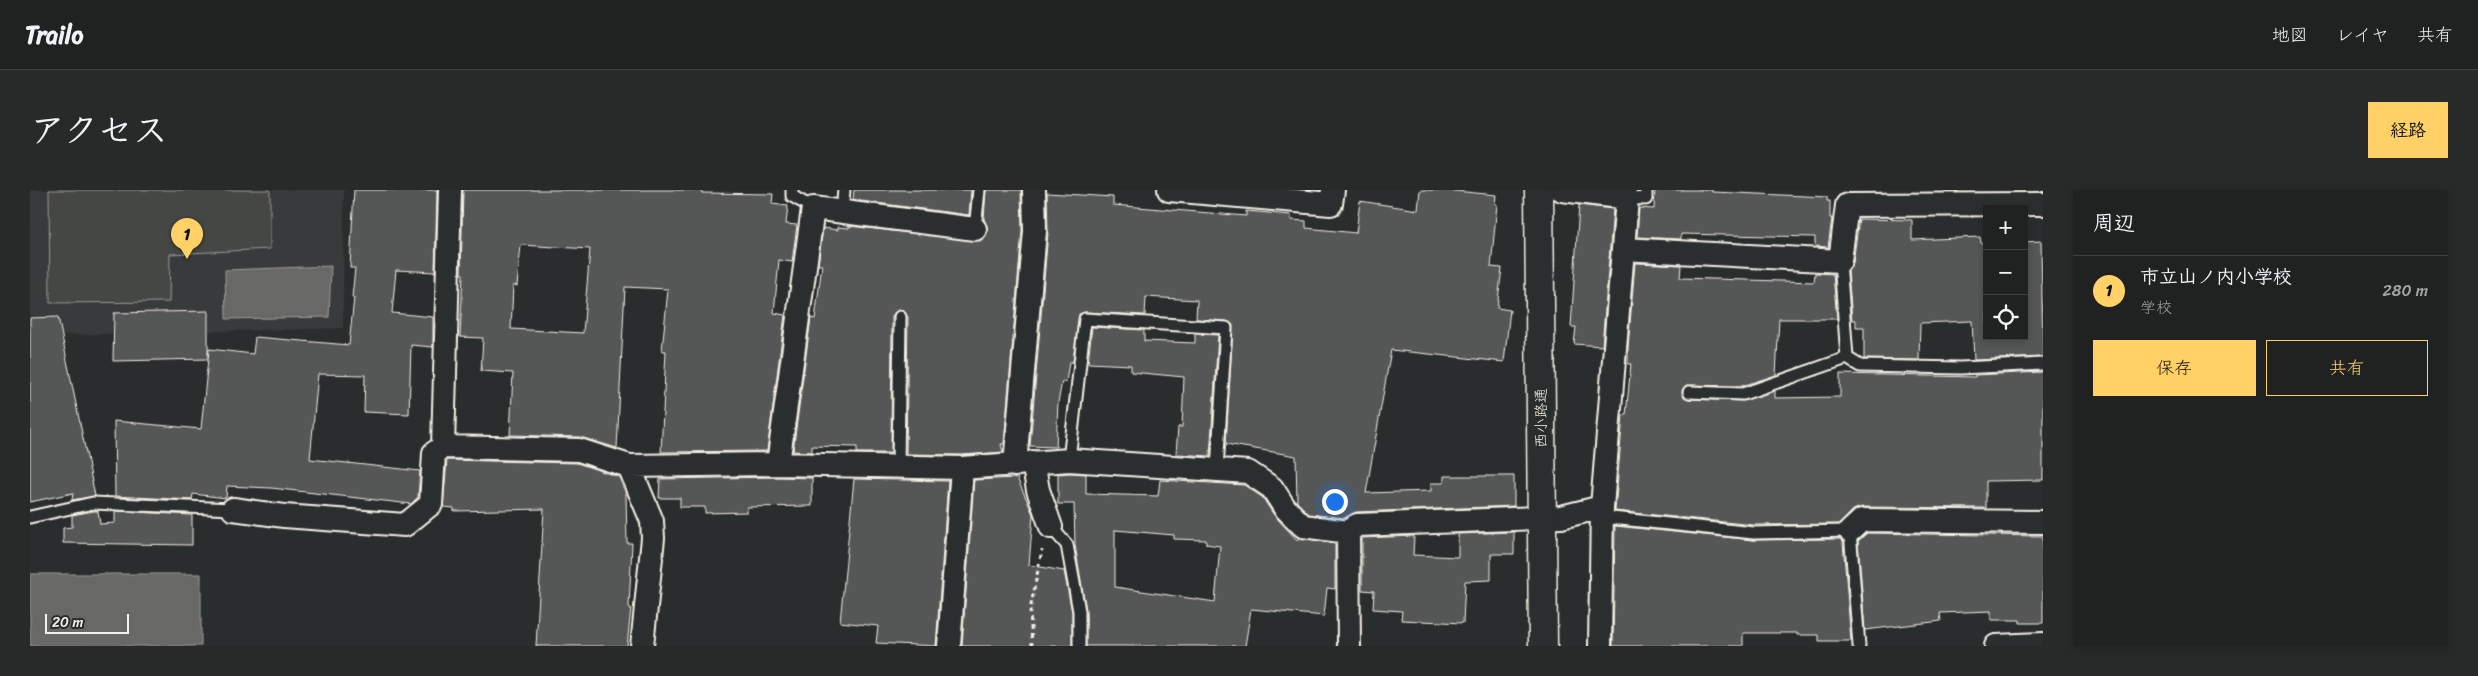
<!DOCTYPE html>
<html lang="ja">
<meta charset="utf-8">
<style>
body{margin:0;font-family:Sriracha,"Klee One",sans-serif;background:#282a2a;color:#f1f3f6}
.controls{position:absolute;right:15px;top:15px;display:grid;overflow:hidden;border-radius:0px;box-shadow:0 2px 8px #0003}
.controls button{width:45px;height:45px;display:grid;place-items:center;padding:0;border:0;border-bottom:1px solid #3d3f40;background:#202222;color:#f1f3f6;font:25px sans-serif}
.scale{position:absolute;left:15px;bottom:12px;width:84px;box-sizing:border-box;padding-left:5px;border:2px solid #f4f1e8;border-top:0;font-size:14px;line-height:18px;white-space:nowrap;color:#f4f1e8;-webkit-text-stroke:4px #2a2d2e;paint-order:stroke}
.you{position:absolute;left:1304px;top:311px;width:18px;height:18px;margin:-12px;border:4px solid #fff;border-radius:50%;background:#1a73e8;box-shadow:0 0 0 8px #1a73e833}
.badge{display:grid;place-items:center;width:32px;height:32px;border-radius:50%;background:#ffd166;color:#111;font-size:16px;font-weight:700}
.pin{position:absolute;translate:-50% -41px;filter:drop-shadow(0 1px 2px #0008)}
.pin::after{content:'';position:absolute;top:26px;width:18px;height:15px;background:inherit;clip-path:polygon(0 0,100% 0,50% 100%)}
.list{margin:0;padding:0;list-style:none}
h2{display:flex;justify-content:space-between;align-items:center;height:65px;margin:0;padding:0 20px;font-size:21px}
h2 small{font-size:16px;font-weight:400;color:#a2a4a5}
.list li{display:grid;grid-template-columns:32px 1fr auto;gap:15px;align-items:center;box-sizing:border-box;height:70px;padding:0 20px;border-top:1px solid #3d3f40}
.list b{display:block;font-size:19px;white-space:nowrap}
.list p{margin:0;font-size:16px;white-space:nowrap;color:#a2a4a5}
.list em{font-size:16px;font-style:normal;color:#a2a4a5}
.actions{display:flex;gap:10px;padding:15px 20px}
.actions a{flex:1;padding:11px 0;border:1px solid #ffd166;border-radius:0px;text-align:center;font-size:18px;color:#ffd166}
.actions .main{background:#ffd166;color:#111}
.icon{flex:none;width:28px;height:28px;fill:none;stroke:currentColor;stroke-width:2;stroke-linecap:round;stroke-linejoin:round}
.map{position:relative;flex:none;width:2013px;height:456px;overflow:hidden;border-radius:0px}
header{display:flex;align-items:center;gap:30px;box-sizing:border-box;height:70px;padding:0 25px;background:#202222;border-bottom:1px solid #3d3f40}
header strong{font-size:24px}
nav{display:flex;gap:28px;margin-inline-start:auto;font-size:18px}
.intro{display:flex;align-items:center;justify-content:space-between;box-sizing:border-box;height:120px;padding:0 30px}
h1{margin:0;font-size:35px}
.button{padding:12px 22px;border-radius:0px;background:#ffd166;color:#111;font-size:18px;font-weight:700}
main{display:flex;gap:30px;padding:0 30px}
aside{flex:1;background:#202222;border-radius:0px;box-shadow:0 2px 8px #0003}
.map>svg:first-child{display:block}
.built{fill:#373a3a}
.green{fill:#444645;stroke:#9c9c96}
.water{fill:#676866;stroke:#9f9f9a}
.building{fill:#555756;stroke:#f4f1e8;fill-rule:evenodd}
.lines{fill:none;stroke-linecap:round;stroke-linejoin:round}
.lane-casing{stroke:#f4f1e8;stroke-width:15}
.street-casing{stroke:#f4f1e8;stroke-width:26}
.secondary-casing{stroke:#f4f1e8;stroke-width:31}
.path{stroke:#f4f1e8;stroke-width:3;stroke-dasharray:4 4;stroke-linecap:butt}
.lane{stroke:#2a2d2e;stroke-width:11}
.street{stroke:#2a2d2e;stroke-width:22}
.secondary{stroke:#2a2d2e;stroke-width:28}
.labels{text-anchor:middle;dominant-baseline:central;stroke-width:5;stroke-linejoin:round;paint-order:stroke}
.street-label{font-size:15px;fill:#f4f1e8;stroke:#2a2d2e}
</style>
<header>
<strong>Trailo</strong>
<nav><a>地図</a><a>レイヤ</a><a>共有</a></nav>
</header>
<div class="intro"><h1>アクセス</h1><a class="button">経路</a></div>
<main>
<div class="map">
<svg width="2013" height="456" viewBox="0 0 2013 456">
<rect width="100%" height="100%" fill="#2a2d2e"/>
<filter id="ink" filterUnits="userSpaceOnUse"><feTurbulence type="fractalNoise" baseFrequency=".02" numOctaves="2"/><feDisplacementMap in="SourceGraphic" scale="10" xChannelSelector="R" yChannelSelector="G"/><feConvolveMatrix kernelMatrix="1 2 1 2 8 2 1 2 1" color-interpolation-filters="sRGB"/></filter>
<g filter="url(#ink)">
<path class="built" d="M 0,0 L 314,0 L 313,138 L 0,146 Z"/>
<path class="green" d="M 19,0 L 240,0 L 240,59 L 140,64 L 139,112 L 20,113 Z"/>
<path class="water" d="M 301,76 L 299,127 L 196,129 L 195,80 Z
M 0,384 L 171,384 L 171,456 L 0,456 Z"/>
<path class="building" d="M 324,0 L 407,0 L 405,82 L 366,80 L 362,123 L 403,127 L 403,157 L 381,155 L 379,224 L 334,222 L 335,185 L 288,184 L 280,269 L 390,281 L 388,307 L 381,314 L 241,298 L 197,296 L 196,308 L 163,304 L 162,310 L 85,306 L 84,231 L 171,239 L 179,159 L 223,164 L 225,147 L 319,155 L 324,108 L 322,108 L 325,78 L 320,78 Z
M 433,0 L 672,0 L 672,3 L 743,4 L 742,14 L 758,16 L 756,34 L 767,35 L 762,72 L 749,70 L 744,123 L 755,125 L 737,261 L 631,262 L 636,161 L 632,161 L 638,99 L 595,97 L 587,258 L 550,247 L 480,245 L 483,183 L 451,181 L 453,148 L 430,147 L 433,84 L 431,84 ZM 491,55 L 560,59 L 553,143 L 481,139 L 483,95 L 487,96 Z
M 824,0 L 941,0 L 939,25 L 823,10 Z
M 956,0 L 991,0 L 992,41 L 974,254 L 971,254 L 973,262 L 932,265 L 876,264 L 878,127 L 874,121 L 870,120 L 864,123 L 862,127 L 861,263 L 827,263 L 827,257 L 782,256 L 782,262 L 763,261 L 781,128 L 785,129 L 792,75 L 788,75 L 793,38 L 808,40 L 808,37 L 819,38 L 819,36 L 950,51 L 955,47 L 958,41 L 954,29 Z
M 1390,0 L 1415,0 L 1466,5 L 1465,14 L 1467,14 L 1461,77 L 1472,78 L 1467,118 L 1480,120 L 1474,172 L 1361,160 L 1336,303 L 1401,301 L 1401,293 L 1414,293 L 1414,286 L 1484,286 L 1484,316 L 1326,322 L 1314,328 L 1279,324 L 1267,312 L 1266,266 L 1196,254 L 1203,135 L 1196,131 L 1166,129 L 1167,110 L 1116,107 L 1115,125 L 1055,122 L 1049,124 L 1043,172 L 1039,172 L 1036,192 L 1032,191 L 1028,213 L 1026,257 L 1000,256 L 1018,42 L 1017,3 L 1083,7 L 1083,15 L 1216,26 L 1216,21 L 1261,25 L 1261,30 L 1276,31 L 1276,38 L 1326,43 L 1330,11 L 1388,20 Z
M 1625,0 L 1682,0 L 1682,2 L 1797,7 L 1797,11 L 1800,11 L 1800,28 L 1802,28 L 1798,57 L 1785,56 L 1785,47 L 1651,44 L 1651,49 L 1607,47 L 1609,18 L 1624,19 Z
M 1549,15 L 1583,19 L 1572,156 L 1544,154 L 1546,137 L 1541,137 Z
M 1829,29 L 1882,30 L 1882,50 L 1950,47 L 1951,53 L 1957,53 L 1957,146 L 1994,146 L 1994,52 L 2011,51 L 2013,167 L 1944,170 L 1942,131 L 1890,133 L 1889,170 L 1834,169 L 1834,137 L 1826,137 L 1826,130 L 1822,130 L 1818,81 L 1823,73 Z
M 1605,73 L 1651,75 L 1650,88 L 1784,92 L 1785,83 L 1803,84 L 1807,129 L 1749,129 L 1746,185 L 1712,196 L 1656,195 L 1652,202 L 1658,209 L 1713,211 L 1745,201 L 1745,208 L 1810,207 L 1810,184 L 1945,187 L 1945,185 L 2013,182 L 2013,290 L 1956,291 L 1956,318 L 1832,317 L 1823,320 L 1810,334 L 1724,335 L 1585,321 L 1593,225 L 1596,225 L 1601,174 L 1598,174 L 1598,158 Z
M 178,121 L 178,169 L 83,171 L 84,123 Z
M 28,127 L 65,306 L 42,310 L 43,303 L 0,312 L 0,128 Z
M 1062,137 L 1114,140 L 1114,151 L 1165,153 L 1165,144 L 1188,145 L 1180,266 L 1146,264 L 1148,237 L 1152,237 L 1154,187 L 1101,182 L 1101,175 L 1058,173 Z
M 417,270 L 547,273 L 589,287 L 596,304 L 597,353 L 602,353 L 599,417 L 601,418 L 597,456 L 506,456 L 514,319 L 424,321 L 424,318 L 413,317 Z
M 1040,283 L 1056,284 L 1056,304 L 1128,306 L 1130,290 L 1214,295 L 1232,307 L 1244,325 L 1268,351 L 1268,347 L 1305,354 L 1305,399 L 1297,398 L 1294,426 L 1221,419 L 1215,456 L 1056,456 L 1056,420 L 1045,355 L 1044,314 L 1028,314 L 1028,284 ZM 1085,340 L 1144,345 L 1144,349 L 1176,350 L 1176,354 L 1190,356 L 1185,412 L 1085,397 Z
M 748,287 L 782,288 L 782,316 L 717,317 L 717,322 L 675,323 L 675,317 L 650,317 L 650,308 L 629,308 L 630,289 Z
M 987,288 L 1003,324 L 999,375 L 1034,381 L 1042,422 L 1042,456 L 932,456 L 944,290 Z
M 824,289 L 918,291 L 906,456 L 846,453 L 848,436 L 810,432 Z
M 64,321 L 68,321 L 70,334 L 85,333 L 85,321 L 162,325 L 162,355 L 33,353 L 33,338 L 42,337 L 42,325 Z
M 1585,336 L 1723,350 L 1810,349 L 1813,352 L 1821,451 L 1789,451 L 1789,445 L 1767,445 L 1767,443 L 1713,443 L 1713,456 L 1583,456 Z
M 1484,342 L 1484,364 L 1461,364 L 1461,390 L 1435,391 L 1433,433 L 1371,430 L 1372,421 L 1343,419 L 1344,401 L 1332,400 L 1332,348 L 1384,346 L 1383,365 L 1428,367 L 1428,344 Z
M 1837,343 L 2013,346 L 2013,433 L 1990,433 L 1990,430 L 1961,430 L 1961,421 L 1910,423 L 1911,431 L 1835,440 L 1828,351 Z"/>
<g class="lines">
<defs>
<path id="lane" d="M 762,0 L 762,6 L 783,18
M 1597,8 L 1616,9 L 1616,0
M 812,22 L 814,0
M 945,39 L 949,0
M 1817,168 L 1830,176 L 1930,178 L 2013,174
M 1659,202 L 1713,204 L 1817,168 L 1810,71
M 1039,270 L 1055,129 L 1196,138 L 1187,279
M 868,277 L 870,127
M 0,327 L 63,313 L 203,319
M 1572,327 L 1724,343 L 1820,341 L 1829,456
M 1021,337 L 1037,355 L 1049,421 L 1049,456"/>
<path id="street" d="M 420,0 L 413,257 L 549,260 L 599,276 L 748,274 L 932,278 L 1039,270 L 1218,282 L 1242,298 L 1255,318 L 1273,336 L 1318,342 L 1327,335 L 1531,327 L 1572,317
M 1139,0 L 1301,14 L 1303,0
M 1532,0 L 1597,8 L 1593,59
M 1003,272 L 1008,300 L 1021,337
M 748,274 L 783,18 L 945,39
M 985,275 L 1005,41 L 1004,0
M 599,276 L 622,331 L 623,348 L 612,456
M 203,319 L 254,326 L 375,335 L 401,314 L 404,263 L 413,257
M 1820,341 L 1832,330 L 2013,332
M 1318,342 L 1319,456
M 919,456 L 932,278
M 1570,456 L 1572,317 L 1593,59 L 1810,71 L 1817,15 L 2013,14
M 1966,456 L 2013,454"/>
<path id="secondary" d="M 1509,0 L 1513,456"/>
</defs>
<use href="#lane" class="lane-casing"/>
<use href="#street" class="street-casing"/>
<use href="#secondary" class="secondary-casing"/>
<path class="path" d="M 1002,456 L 1000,420 L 1012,360"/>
<use href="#lane" class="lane"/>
<use href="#street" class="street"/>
<use href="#secondary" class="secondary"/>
</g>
</g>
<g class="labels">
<g class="street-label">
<text transform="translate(1511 228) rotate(-90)">西小路通</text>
</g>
</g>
</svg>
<div class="controls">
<button>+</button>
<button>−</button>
<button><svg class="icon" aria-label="locate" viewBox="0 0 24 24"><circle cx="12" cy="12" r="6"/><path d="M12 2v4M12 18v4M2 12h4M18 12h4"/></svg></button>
</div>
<div class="scale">20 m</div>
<div class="you"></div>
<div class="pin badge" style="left:157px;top:69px">1</div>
</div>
<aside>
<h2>周辺<small></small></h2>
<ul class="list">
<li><span class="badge">1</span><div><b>市立山ノ内小学校</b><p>学校</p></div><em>280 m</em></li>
</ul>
<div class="actions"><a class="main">保存</a><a>共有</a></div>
</aside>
</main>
